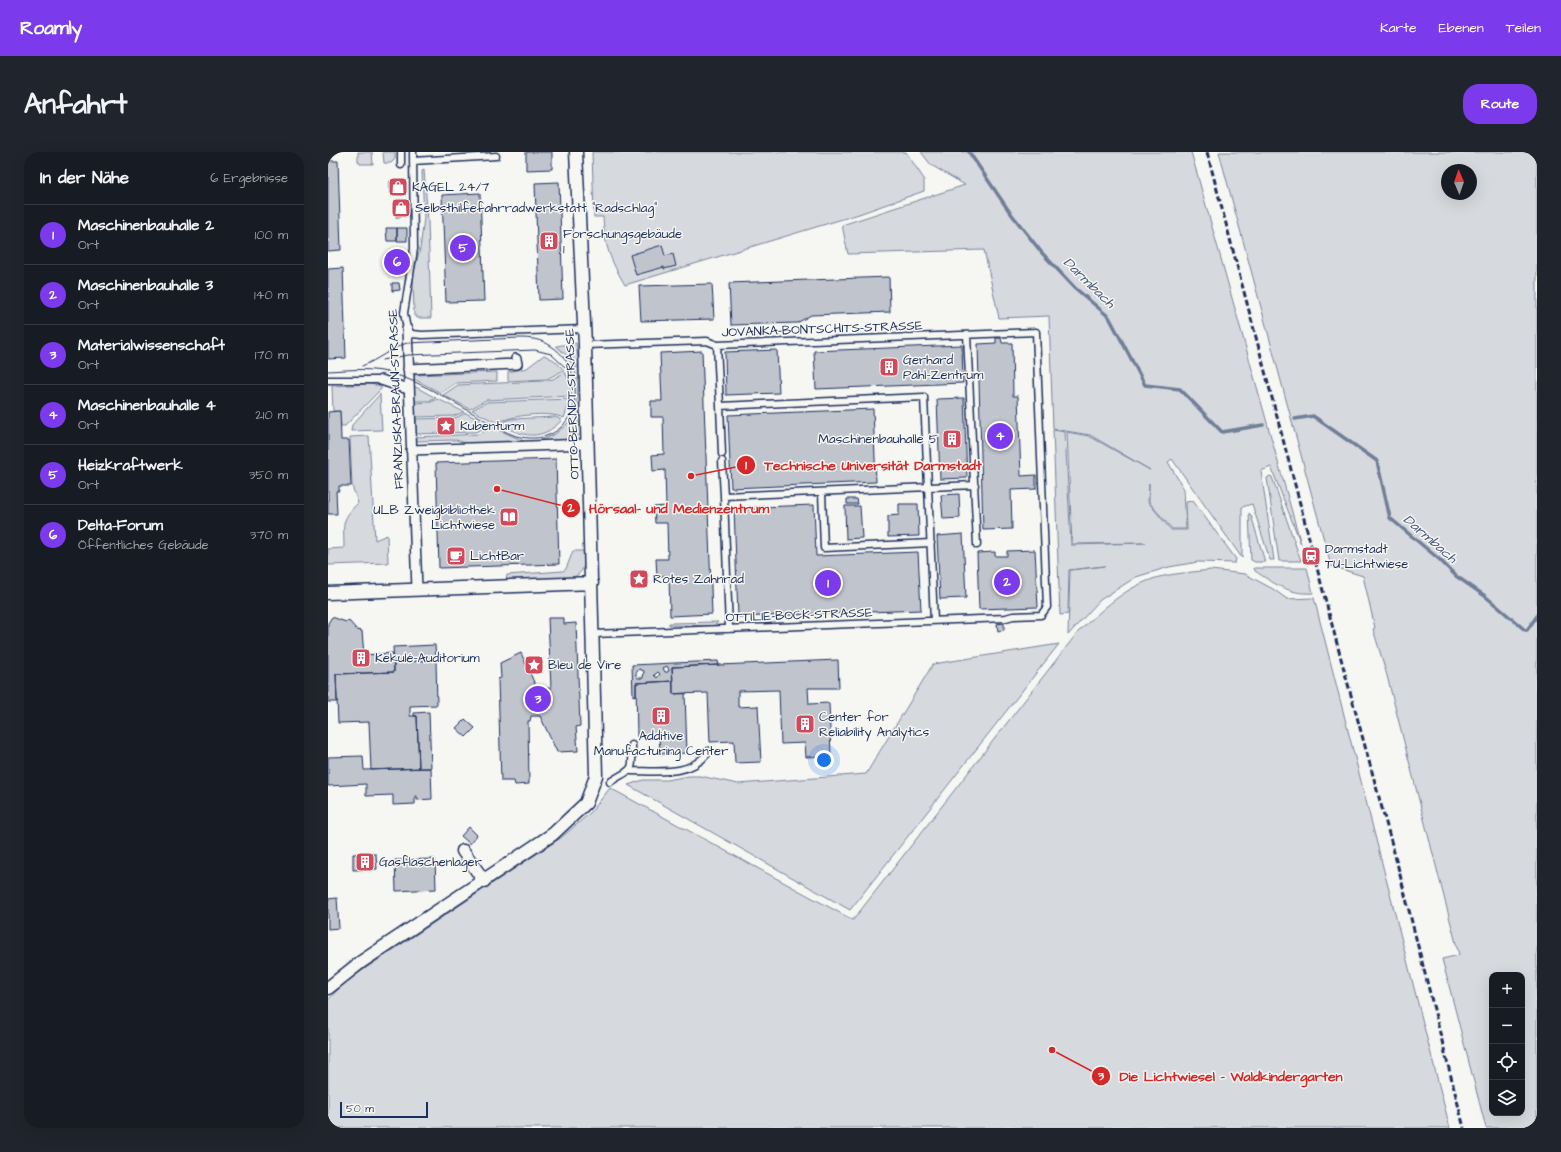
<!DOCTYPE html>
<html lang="de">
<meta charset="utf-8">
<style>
body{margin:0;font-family:"Architects Daughter",sans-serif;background:#20242c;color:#f1f3f6}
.controls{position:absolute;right:12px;bottom:12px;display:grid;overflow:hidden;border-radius:8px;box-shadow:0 4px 16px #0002}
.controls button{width:36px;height:36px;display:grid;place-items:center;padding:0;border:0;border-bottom:1px solid #363941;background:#171b24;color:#f1f3f6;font:20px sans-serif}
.compass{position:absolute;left:1113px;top:12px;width:36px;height:36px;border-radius:50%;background:#171b24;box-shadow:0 4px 16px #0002;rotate:358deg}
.scale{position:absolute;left:12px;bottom:10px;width:88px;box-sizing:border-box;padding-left:4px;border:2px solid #1b2f5e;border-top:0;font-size:11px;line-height:14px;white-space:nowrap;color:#1b2f5e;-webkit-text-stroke:3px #f6f6f2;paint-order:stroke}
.you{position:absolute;left:496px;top:608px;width:14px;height:14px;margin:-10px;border:3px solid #fff;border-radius:50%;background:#1a73e8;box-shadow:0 0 0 6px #1a73e833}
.badge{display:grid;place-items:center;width:26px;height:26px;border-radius:50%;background:#7c3aed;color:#fff;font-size:13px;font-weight:700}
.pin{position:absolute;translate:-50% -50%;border:2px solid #fff;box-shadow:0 1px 4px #0006}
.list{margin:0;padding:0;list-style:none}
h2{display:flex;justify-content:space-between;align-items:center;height:52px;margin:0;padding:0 16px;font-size:17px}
h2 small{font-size:13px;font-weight:400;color:#9ea1a6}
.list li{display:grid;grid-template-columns:26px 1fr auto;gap:12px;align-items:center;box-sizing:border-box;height:60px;padding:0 16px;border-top:1px solid #363941}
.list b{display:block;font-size:15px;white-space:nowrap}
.list p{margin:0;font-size:13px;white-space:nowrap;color:#9ea1a6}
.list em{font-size:13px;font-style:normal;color:#9ea1a6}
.icon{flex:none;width:22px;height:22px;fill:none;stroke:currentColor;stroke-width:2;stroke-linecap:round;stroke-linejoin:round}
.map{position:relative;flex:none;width:1209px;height:976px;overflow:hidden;border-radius:16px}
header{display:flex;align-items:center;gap:24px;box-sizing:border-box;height:56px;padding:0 20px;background:#7c3aed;color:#fff}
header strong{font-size:19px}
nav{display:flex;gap:22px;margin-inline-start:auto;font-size:14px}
.intro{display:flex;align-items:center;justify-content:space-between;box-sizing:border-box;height:96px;padding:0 24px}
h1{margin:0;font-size:28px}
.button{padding:10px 18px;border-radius:16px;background:#7c3aed;color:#fff;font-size:14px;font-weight:700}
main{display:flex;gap:24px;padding:0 24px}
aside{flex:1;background:#171b24;border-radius:16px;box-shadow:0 4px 16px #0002}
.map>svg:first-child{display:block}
.green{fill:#d6d9dd;stroke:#78849e;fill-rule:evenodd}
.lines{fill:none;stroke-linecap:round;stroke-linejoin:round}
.stream{stroke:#717e99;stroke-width:3.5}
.building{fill:#c0c4cd;stroke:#1b2f5e;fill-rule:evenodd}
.service-casing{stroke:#1b2f5e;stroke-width:9}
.pedestrian-casing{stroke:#1b2f5e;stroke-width:12}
.minor-casing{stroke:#1b2f5e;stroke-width:15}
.service{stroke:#f6f6f2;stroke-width:6}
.pedestrian{stroke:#f6f6f2;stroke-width:9}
.minor{stroke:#f6f6f2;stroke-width:12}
.tram{stroke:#1b2f5e;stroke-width:1}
.rail{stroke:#1b2f5e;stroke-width:3;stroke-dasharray:6 3;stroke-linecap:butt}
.labels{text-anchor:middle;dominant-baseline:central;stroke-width:3;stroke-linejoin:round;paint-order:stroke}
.poi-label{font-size:13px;fill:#1b2f5e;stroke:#f6f6f2;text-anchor:start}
.street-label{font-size:13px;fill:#1b2f5e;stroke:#f6f6f2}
.water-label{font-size:14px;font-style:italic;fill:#46567b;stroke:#f6f6f2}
.leader{fill:none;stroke:#d62828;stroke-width:1.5}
.callout-dot{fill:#d62828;stroke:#f6f6f2;stroke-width:1.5}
.mark-label{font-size:12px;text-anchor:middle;font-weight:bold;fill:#fff}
.callout-label{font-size:14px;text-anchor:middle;font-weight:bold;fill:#d62828;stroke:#f6f6f2;stroke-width:3;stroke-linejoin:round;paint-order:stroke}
</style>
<header>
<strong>Roamly</strong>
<nav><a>Karte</a><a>Ebenen</a><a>Teilen</a></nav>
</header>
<div class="intro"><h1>Anfahrt</h1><a class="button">Route</a></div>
<main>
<aside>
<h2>In der Nähe<small>6 Ergebnisse</small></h2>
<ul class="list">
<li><span class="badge">1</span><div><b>Maschinenbauhalle 2</b><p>Ort</p></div><em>100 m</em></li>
<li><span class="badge">2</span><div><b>Maschinenbauhalle 3</b><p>Ort</p></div><em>140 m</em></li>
<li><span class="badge">3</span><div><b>Materialwissenschaft</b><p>Ort</p></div><em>170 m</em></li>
<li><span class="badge">4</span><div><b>Maschinenbauhalle 4</b><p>Ort</p></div><em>210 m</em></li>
<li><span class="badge">5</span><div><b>Heizkraftwerk</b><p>Ort</p></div><em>350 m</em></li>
<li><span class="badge">6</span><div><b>Delta-Forum</b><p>Öffentliches Gebäude</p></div><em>370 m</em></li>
</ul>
</aside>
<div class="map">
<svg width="1209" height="976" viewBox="0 0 1209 976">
<rect width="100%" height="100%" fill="#f6f6f2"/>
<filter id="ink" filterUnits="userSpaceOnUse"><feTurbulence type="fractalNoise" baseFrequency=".025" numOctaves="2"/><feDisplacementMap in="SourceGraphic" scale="8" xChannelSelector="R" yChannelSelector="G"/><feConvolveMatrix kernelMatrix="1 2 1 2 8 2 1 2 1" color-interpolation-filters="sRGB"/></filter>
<g filter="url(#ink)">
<path class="green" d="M 30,0 L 44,0 L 45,12 L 32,12 L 30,9 Z
M 55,0 L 67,0 L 67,7 L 63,11 L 56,11 Z
M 264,0 L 578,0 L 596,27 L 596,39 L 531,62 L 297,133 C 282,107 277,96 275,65 L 266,65 Z
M 593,0 L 863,0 L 973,392 L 943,315 L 933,319 L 946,408 L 942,408 L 924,352 L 914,355 L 914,406 L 844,307 L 840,310 L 856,337 L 858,377 L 844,377 L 821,350 L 821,331 L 820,350 L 843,378 L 859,378 L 858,350 L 865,349 L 908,407 L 907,411 L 870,410 L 841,415 L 808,425 L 772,448 L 740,483 L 742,418 L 777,414 L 741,418 L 740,462 L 732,463 L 725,278 L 737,280 L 743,393 L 818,391 L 744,392 L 739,280 L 761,284 L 822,318 L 762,283 L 725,277 L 721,164 L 671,166 L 656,98 L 520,102 L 514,73 L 637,33 L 603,13 Z
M 891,0 L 1209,0 L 1209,976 L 1158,976 L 1114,807 L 1131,803 L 1058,520 L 1045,477 L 1047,476 L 1035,424 L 1003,414 ZM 1119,18 L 1143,18 L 1143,42 L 1119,42 ZM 1164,823 L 1194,823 L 1194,961 L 1164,961 Z
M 96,18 L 100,69 L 103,166 L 89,166 L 89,164 L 86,164 L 85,123 L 92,97 L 96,66 L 94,19 Z
M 248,191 L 251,213 L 245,214 L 238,203 L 228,194 Z
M 216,203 L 226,208 L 236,218 L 219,227 L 180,229 L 180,220 L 199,216 Z
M 251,215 L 254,272 L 241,269 C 251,252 252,235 246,216 Z
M 169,220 L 169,229 L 128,231 L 113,241 L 86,227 L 86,223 Z
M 237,220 L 242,231 L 244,244 L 158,248 L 142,257 L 115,243 L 130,233 L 214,229 L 225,227 Z
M 42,232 L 53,234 L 53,237 L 17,274 L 13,274 L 12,259 L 5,259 L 4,234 Z
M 86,234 L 108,246 L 102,249 L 87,249 Z
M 52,242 L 54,278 L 23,279 L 24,273 Z
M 110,247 L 136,260 L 126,264 L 87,265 L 87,251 L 103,250 Z
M 243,247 L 236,266 C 220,259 184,263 169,271 L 144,258 L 159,250 Z
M 138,261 L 162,274 L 147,280 L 88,282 L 88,267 L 127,266 Z
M 227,265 L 234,268 C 213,290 195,285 171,272 L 182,267 Z
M 240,271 L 254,274 L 254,282 L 238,288 L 211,289 L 227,282 Z
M 164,275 L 196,289 L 140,292 L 128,288 L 89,289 L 88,285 L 151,282 Z
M 41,284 L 47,388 L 59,383 L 60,411 L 0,413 L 0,397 L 16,396 C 16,372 12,369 30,351 L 24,334 L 22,285 Z
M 942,324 L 944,325 L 973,409 L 951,409 L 939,326 Z
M 921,361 L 923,363 L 937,410 L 927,410 L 923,408 Z
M 245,399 L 256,399 C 257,412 257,420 244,426 L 178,429 L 179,423 L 235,419 L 238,417 Z
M 926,416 L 979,416 L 985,441 C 962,443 945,431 927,419 Z
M 883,418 L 917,422 L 945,437 L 959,447 L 986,446 L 1122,976 L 0,976 L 0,848 L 17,830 L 234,685 L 263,660 L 282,636 L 525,768 L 750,480 C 775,457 798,434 831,425 C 848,421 866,420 883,418 Z
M 390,470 L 386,474 L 341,473 L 341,471 Z
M 731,492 L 522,758 L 300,633 L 315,628 L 339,628 L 361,624 L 372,624 L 410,632 L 538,622 L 605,512 Z"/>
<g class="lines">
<path class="stream" d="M 641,0 L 681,59 L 714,101 L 747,136 L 781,165 L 817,233 L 852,237 L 894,280 L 935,273
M 967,267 L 985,264 L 1049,309 L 1062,366 L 1112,408 L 1128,424 L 1157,444 L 1197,478 L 1199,478 L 1209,464"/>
</g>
<path class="building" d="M 198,0 L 224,0 L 224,17 L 198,18 Z
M 0,9 L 10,9 L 13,98 L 0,99 Z
M 77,28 L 78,41 L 62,41 L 62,29 Z
M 231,30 L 235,147 L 211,148 L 207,31 Z
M 152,41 L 156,149 L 118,150 L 114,43 Z
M 67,48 L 78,48 L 79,64 L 68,65 Z
M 58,76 L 69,76 L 69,89 L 59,89 Z
M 69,76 L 79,76 L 79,89 L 69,89 Z
M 334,93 L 337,104 L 345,102 L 348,114 L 336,117 L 336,115 L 308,123 L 302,103 Z
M 62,98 L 75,98 L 76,122 L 63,123 Z
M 15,116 L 18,206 L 0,207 L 0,117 Z
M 561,125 L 562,160 L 483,163 L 469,171 L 403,173 L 401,131 Z
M 64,131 L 71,131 L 72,138 L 64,139 Z
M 384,132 L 386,167 L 313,169 L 311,134 Z
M 668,186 L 673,186 L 674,191 L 684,191 L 685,244 L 690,244 L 693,324 L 708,323 L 708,337 L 683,338 L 684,377 L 655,378 L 650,192 L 668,191 Z
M 634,193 L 635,231 L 488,237 L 486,199 Z
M 449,198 L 451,241 L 398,243 L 397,200 Z
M 374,199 L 384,462 L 342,464 L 341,424 L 329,424 L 328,407 L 340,407 L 339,371 L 327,371 L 326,355 L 338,354 L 337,318 L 325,319 L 324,303 L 336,302 L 335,265 L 323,265 L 323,249 L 334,249 L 332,201 Z
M 636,246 L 639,326 L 612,327 L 609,247 Z
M 545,257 L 548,330 L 403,336 L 400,263 Z
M 12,259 L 13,288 L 21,288 L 23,334 L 11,334 L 11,339 L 8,339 L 9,362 L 0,362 L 0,260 Z
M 228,307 L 231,412 L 111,416 L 108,311 Z
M 631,342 L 632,366 L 615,367 L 613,343 Z
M 519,347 L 529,347 L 530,352 L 519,352 Z
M 571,352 L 590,352 L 591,384 L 560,385 L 560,364 L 571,363 Z
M 486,353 L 488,404 L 590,400 L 593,458 L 410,465 L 406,356 Z
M 517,354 L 532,354 L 534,386 L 518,387 Z
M 635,382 L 638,446 L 612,447 L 609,384 Z
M 707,398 L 710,455 L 651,457 L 649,401 L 667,400 L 667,404 L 679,404 L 679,399 Z
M 4,465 L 18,470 L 21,469 L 29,478 L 34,479 L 36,503 L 65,501 L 66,520 L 8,522 L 9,550 L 0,550 L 0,471 Z
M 220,466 L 236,466 L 236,472 L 248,471 L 252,574 L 248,575 L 250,599 L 229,600 L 212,564 L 203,564 L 202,569 L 200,569 L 201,632 L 187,633 L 186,629 L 173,629 L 170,527 L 173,526 L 172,511 L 193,501 L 209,537 L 223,536 Z
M 676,471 L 676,478 L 670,479 L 669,472 Z
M 107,493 L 108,508 L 66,510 L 65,495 Z
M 108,508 L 109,553 L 82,554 L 82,564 L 89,564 L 91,616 L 43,618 L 41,570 L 10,571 L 8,522 L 66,520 L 66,510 Z
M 510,508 L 511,536 L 480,536 L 481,552 L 501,551 L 503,604 L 478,605 L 477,591 L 453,592 L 451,538 L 410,539 L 410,555 L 430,554 L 433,610 L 407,611 L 406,589 L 382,590 L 380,541 L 345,542 L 344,515 Z
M 390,509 L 391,513 L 344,515 L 345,529 L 308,531 L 308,543 L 305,544 L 304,513 ZM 339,514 L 341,518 L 340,520 L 337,520 L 335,516 ZM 311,517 L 316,519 L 315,526 L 310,526 L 308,524 L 308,521 ZM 330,520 L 332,522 L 329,526 L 326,523 Z
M 345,529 L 345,542 L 357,541 L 359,601 L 332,602 L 331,584 L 309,585 L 308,531 Z
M 101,560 L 103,616 L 91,616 L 89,564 L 86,564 L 86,561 Z
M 137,567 L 147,576 L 138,585 L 128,576 Z
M 35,604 L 36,618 L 103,616 L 104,647 L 89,648 L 89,644 L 87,644 L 87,652 L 65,653 L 65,643 L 38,644 L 38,632 L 0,634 L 0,605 Z
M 141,675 L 149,683 L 142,692 L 133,684 Z
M 25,702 L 48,702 L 49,717 L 25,718 Z
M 107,707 L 108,737 L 68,739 L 67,708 Z
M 9,746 L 11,776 L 0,777 L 0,747 Z"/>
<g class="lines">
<defs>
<path id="service" d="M 73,0 L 73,13
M 85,0 L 86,97 L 76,161 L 79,177 L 84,182 L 94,183 L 256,177
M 85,9 L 168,4
M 639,183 L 649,393
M 257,193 L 379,189 L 389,193 L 708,180 L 719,455 L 713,463 L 685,464 L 678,466 L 266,482
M 389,193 L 392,254 L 596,245 L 606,469
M 0,228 L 53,228
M 392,254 L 394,302
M 394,309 L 396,344
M 494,340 L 496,396 L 603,391
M 401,477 L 396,344 L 647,333
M 302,619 C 330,619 364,625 381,599
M 282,630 C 305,615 305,622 304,593"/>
<path id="pedestrian" d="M 79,177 L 89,437
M 80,217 L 189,212 L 188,207
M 53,228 L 80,237
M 83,298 L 260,292"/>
<path id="minor" d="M 0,441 L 264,431
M 135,699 L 156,729
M 0,836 L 33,810 L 225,682 L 258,651 L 268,624 L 257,193 L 248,0"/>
</defs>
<use href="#service" class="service-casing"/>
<use href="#pedestrian" class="pedestrian-casing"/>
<use href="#minor" class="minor-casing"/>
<use href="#service" class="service"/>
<use href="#pedestrian" class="pedestrian"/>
<use href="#minor" class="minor"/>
<path class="tram" d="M 54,208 L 80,203 L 207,198 L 223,202 L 237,215
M 0,219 C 22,218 45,215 66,222 C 97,232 127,251 155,267 C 166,273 176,280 188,284 C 196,286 206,287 215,285 C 256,274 257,215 223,194 C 213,187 202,186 191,186 L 79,191 C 63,196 50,208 34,214"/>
<path class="rail" d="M 879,0 L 1012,503 L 1069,711 L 1136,976"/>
</g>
</g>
<defs>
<symbol id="shop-square" viewBox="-11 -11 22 22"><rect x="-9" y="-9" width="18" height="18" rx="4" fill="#d1495b" stroke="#f6f6f2"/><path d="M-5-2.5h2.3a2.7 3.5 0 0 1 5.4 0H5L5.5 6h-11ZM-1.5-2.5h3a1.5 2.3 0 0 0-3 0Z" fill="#fff"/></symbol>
<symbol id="building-square" viewBox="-11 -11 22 22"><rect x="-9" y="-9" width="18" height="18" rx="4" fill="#d1495b" stroke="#f6f6f2"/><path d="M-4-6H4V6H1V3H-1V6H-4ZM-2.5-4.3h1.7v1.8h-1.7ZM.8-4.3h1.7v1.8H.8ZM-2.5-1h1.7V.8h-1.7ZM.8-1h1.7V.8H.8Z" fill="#fff"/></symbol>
<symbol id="sight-square" viewBox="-11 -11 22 22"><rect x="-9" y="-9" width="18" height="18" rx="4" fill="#d1495b" stroke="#f6f6f2"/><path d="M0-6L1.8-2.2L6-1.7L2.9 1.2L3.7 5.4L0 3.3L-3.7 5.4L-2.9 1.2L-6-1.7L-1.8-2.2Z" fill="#fff"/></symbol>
<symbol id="library-square" viewBox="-11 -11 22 22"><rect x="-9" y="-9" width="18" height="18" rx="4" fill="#d1495b" stroke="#f6f6f2"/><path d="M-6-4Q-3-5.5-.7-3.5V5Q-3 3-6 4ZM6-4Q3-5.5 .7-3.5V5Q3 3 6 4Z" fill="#fff"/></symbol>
<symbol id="cafe-square" viewBox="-11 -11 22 22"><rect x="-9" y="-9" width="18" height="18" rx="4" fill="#d1495b" stroke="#f6f6f2"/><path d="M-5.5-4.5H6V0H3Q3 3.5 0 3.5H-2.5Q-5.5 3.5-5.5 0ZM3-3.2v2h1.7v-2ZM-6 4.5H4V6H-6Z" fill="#fff"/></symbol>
<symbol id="station-square" viewBox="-11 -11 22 22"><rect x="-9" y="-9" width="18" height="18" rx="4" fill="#d1495b" stroke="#f6f6f2"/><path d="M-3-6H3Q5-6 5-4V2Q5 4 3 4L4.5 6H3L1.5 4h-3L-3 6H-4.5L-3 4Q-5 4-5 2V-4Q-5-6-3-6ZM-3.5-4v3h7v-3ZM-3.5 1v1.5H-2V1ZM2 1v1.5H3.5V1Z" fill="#fff"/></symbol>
</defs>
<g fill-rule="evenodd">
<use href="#shop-square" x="59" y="24" width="22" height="22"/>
<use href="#shop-square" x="62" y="45" width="22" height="22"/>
<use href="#building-square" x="210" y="78" width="22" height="22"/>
<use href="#building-square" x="550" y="204" width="22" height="22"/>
<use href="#sight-square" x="107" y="263" width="22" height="22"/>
<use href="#building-square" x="613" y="276" width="22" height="22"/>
<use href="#library-square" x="170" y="354" width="22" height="22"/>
<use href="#cafe-square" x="117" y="393" width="22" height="22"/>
<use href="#station-square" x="972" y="393" width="22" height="22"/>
<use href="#sight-square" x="300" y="416" width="22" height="22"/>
<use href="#building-square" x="22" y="495" width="22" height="22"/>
<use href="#sight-square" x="195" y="502" width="22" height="22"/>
<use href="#building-square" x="322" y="553" width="22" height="22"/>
<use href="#building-square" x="466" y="561" width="22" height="22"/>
<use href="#building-square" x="26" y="699" width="22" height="22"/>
</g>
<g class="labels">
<g class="poi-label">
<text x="84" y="35">KAGEL 24/7</text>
<text x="87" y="56">Selbsthilfefahrradwerkstatt "Radschlag"</text>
<text x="235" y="82">Forschungsgebäude<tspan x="235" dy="15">1</tspan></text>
<text x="575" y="208">Gerhard<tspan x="575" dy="15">Pahl-Zentrum</tspan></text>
<text x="132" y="274">Kubenturm</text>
<text x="610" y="287" text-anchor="end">Maschinenbauhalle 5</text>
<text x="167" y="358" text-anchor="end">ULB Zweigbibliothek<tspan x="167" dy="15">Lichtwiese</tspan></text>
<text x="997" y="397">Darmstadt<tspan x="997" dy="15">TU-Lichtwiese</tspan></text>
<text x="142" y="404">LichtBar</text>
<text x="325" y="427">Rotes Zahnrad</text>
<text x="47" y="506">Kekulé-Auditorium</text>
<text x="220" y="513">Bleu de Vire</text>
<text x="491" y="565">Center for<tspan x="491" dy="15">Reliability Analytics</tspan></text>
<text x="333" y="584" text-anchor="middle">Additive<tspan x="333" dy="15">Manufacturing Center</tspan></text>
<text x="51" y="710">Gasflaschenlager</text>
</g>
<g class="street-label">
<text transform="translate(494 177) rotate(-2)">JOVANKA-BONTSCHITS-STRASSE</text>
<text transform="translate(68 247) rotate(-92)">FRANZISKA-BRAUN-STRASSE</text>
<text transform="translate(244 252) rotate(-92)">OTTO-BERNDT-STRASSE</text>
<text transform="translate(471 463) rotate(-2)">OTTILIE-BOCK-STRASSE</text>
</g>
<g class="water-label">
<text transform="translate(761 131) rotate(44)">Darmbach</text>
<text transform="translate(1102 387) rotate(41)">Darmbach</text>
</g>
</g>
<path class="leader" d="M363 324L418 313M169 337L243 356M724 898L773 924"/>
<g class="callout-dot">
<circle cx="363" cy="324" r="4"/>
<circle cx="169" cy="337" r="4"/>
<circle cx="724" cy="898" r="4"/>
<circle cx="418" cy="313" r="10"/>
<circle cx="243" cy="356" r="10"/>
<circle cx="773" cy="924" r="10"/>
</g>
<g class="mark-label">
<text x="418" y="317">1</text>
<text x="243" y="360">2</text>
<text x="773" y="928">3</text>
</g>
<g class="callout-label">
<text x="545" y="318">Technische Universität Darmstadt</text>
<text x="351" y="361">Hörsaal- und Medienzentrum</text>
<text x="903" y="929">Die Lichtwiesel - Waldkindergarten</text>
</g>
</svg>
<div class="controls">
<button>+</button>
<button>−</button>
<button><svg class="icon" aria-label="locate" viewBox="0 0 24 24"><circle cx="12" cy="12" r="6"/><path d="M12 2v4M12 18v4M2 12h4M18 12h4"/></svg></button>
<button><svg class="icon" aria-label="layers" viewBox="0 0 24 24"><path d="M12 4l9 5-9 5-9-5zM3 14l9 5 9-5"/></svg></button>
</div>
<svg class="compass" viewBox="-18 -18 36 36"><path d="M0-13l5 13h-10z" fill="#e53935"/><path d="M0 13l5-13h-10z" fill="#9ea1a6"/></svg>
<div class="scale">50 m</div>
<div class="you"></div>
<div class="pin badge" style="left:500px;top:431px">1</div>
<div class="pin badge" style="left:679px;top:430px">2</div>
<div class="pin badge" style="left:210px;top:547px">3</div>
<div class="pin badge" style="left:672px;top:284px">4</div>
<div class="pin badge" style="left:135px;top:96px">5</div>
<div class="pin badge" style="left:69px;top:110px">6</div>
</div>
</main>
